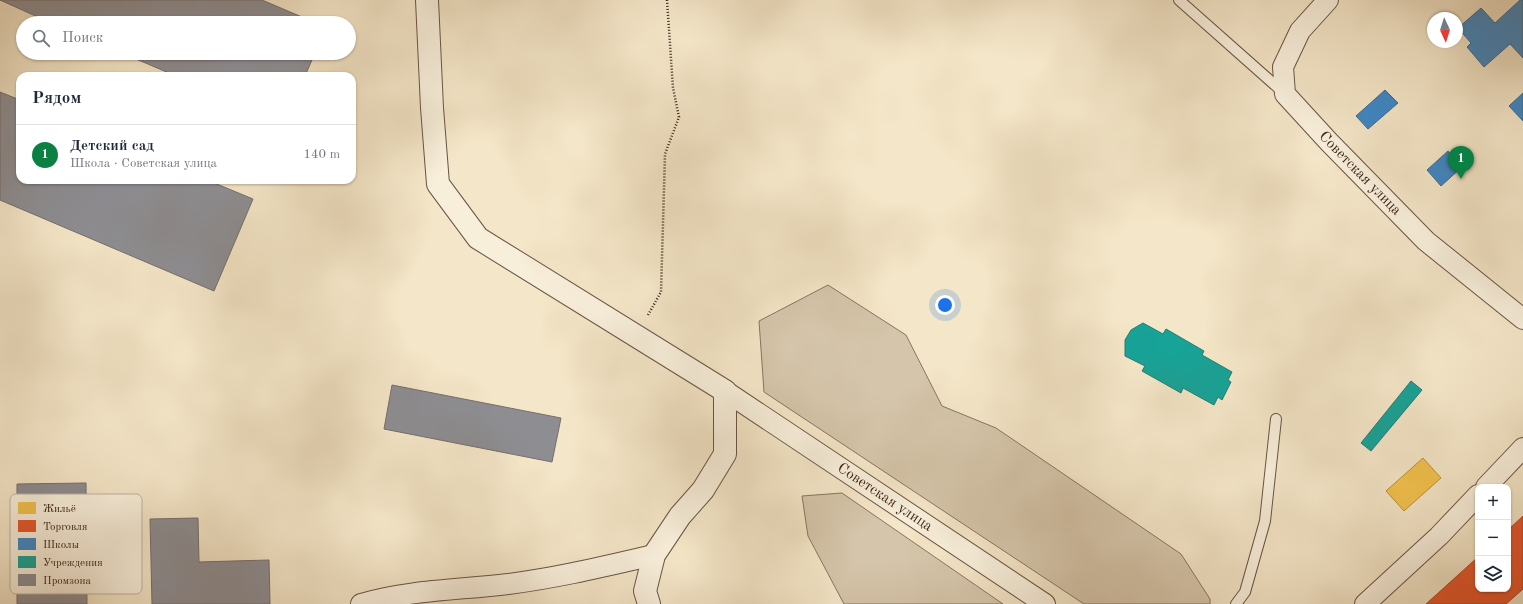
<!DOCTYPE html>
<html lang="ru">
<meta charset="utf-8">
<style>
body{margin:0;font-family:"Old Standard TT",serif;background:#f2f2f3;color:#1f2937}
.controls{position:absolute;right:12px;bottom:12px;display:grid;overflow:hidden;border-radius:8px;box-shadow:0 1px 3px #0004}
.controls button{width:36px;height:36px;display:grid;place-items:center;padding:0;border:0;border-bottom:1px solid #e0e1e3;background:#fff;color:#1f2937;font:20px sans-serif}
.compass{position:absolute;left:1427px;top:12px;width:36px;height:36px;border-radius:50%;background:#fff;box-shadow:0 1px 3px #0004;rotate:176deg}
.you{position:absolute;left:945px;top:305px;width:14px;height:14px;margin:-10px;border:3px solid #fff;border-radius:50%;background:#1a73e8;box-shadow:0 0 0 6px #1a73e833}
.badge{display:grid;place-items:center;width:26px;height:26px;border-radius:50%;background:#0b8043;color:#fff;font-size:13px;font-weight:700}
.pin{position:absolute;translate:-50% -33px;filter:drop-shadow(0 1px 2px #0008)}
.pin::after{content:'';position:absolute;top:21px;width:14px;height:12px;background:inherit;clip-path:polygon(0 0,100% 0,50% 100%)}
.list{margin:0;padding:0;list-style:none}
h2{display:flex;justify-content:space-between;align-items:center;height:52px;margin:0;padding:0 16px;font-size:17px}
h2 small{font-size:13px;font-weight:400;color:#747a83}
.list li{display:grid;grid-template-columns:26px 1fr auto;gap:12px;align-items:center;box-sizing:border-box;height:60px;padding:0 16px;border-top:1px solid #e0e1e3}
.list b{display:block;font-size:15px;white-space:nowrap}
.list p{margin:0;font-size:13px;white-space:nowrap;color:#747a83}
.list em{font-size:13px;font-style:normal;color:#747a83}
.icon{flex:none;width:22px;height:22px;fill:none;stroke:currentColor;stroke-width:2;stroke-linecap:round;stroke-linejoin:round}
.map{position:relative;flex:none;width:1523px;height:604px;overflow:hidden}
.search{position:absolute;background:#fff;box-shadow:0 1px 3px #0004;left:16px;top:16px;width:340px;height:44px;display:flex;align-items:center;gap:10px;box-sizing:border-box;padding:0 14px;border-radius:22px;color:#747a83;font-size:15px}
.panel{position:absolute;background:#fff;box-shadow:0 1px 3px #0004;left:16px;top:72px;width:340px;height:112px;border-radius:12px}
.map>svg:first-child{display:block}
.green{fill:#d5c5aa;stroke:#887461}
.homes{fill:#f2c14e;stroke:#bb923e}
.shops{fill:#e4572e;stroke:#b24827}
.schools{fill:#3f88c5;stroke:#3e6a91}
.public{fill:#17a398;stroke:#227d72}
.industry{fill:#8d8d92;stroke:#756e6d}
.lines{fill:none;stroke-linecap:round;stroke-linejoin:round}
.service-casing{stroke:#6a5444;stroke-width:12}
.minor-casing{stroke:#6a5444;stroke-width:22}
.tertiary-casing{stroke:#6a5444;stroke-width:24}
.path{stroke:#3c2418;stroke-width:2.5;stroke-dasharray:1 2;stroke-linecap:butt}
.service{stroke:#f8efdb;stroke-width:10}
.minor{stroke:#f8efdb;stroke-width:20}
.tertiary{stroke:#f8efdb;stroke-width:22}
.labels{text-anchor:middle;dominant-baseline:central;stroke-width:4;stroke-linejoin:round;paint-order:stroke}
.street-label{font-size:15px;fill:#3c2418;stroke:#f8efdb}
.key{fill:#f8efdb;stroke:#c0b2a0;stroke-width:1}
.key-label{font-size:11px;fill:#3c2418}
</style>
<div class="map">
<svg width="1523" height="604" viewBox="0 0 1523 604">
<rect width="100%" height="100%" fill="#f4e6c8"/>
<filter id="stains"><feTurbulence type="fractalNoise" baseFrequency=".005" numOctaves="4"/><feColorMatrix values="0 0 0 0 .2 0 0 0 0 .09 0 0 0 0 .02 0 0 0 .5 -.17"/></filter>
<radialGradient id="worn" r=".72"><stop offset=".6" stop-color="#630" stop-opacity="0"/><stop offset="1" stop-color="#630" stop-opacity=".3"/></radialGradient>
<path class="green" d="M 828,285 L 906,335 L 942,406 L 996,428 L 1181,554 L 1210,599 L 1210,604 L 1084,604 L 764,392 L 759,321 Z
M 842,493 L 1003,604 L 844,604 L 808,536 L 802,496 Z"/>
<path class="homes" d="M 1423,458 L 1441,478 L 1404,511 L 1386,491 Z"/>
<path class="shops" d="M 1523,516 L 1523,589 L 1506,604 L 1426,604 L 1478,557 L 1478,589 L 1508,589 L 1508,530 Z"/>
<path class="schools" d="M 1520,0 L 1523,0 L 1523,58 L 1510,44 L 1484,67 L 1467,47 L 1471,43 L 1458,28 L 1481,8 L 1495,23 Z
M 1385,90 L 1398,103 L 1368,129 L 1356,116 Z
M 1523,93 L 1523,121 L 1509,106 Z
M 1448,151 L 1462,167 L 1441,186 L 1427,170 Z"/>
<path class="public" d="M 1143,323 L 1163,334 L 1166,329 L 1204,351 L 1202,355 L 1232,372 L 1228,380 L 1231,382 L 1222,400 L 1218,397 L 1214,405 L 1183,388 L 1181,393 L 1142,371 L 1145,366 L 1125,356 L 1125,340 L 1131,330 Z
M 1411,381 L 1422,390 L 1371,451 L 1361,443 Z"/>
<path class="industry" d="M 0,0 L 262,0 L 316,23 L 51,23 Z
M 122,53 L 315,53 L 305,76 L 176,76 Z
M 0,92 L 20,100 L 20,180 L 207,180 L 253,199 L 214,291 L 0,200 Z
M 392,385 L 561,418 L 552,462 L 384,429 Z
M 86,483 L 87,604 L 17,604 L 17,484 Z
M 198,518 L 199,562 L 269,560 L 270,604 L 152,604 L 150,519 Z"/>
<g class="lines">
<defs>
<path id="service" d="M 1179,0 L 1284,93
M 1236,604 L 1245,592 L 1265,521 L 1276,419"/>
<g id="minor">
<path id="s1" d="M 1328,0 L 1300,31 L 1283,67 L 1285,94 L 1329,142 L 1426,241 L 1523,319"/>
<path id="s2" d="M 725,391 L 1045,604"/>
<path d="M 1486,487 L 1523,448"/>
<path d="M 361,604 C 408,590 459,590 508,584 C 557,578 606,566 654,555"/>
<path d="M 1365,604 L 1439,536 L 1478,495"/>
</g>
<path id="tertiary" d="M 427,0 L 432,108 L 438,184 L 478,238 L 725,391 L 725,454 L 703,490 L 680,516 L 654,555 L 645,591 L 649,604"/>
</defs>
<use href="#service" class="service-casing"/>
<use href="#minor" class="minor-casing"/>
<use href="#tertiary" class="tertiary-casing"/>
<path class="path" d="M 648,315 L 661,292 L 665,154 L 679,117 L 673,88 L 667,0"/>
<use href="#service" class="service"/>
<use href="#minor" class="minor"/>
<use href="#tertiary" class="tertiary"/>
</g>
<g class="labels">
<g class="street-label">
<text stroke="none"><textPath href="#s1" startOffset="218">Советская улица</textPath></text>
<text stroke="none"><textPath href="#s2" startOffset="192">Советская улица</textPath></text>
</g>
</g>
<rect x="10" y="494" width="132" height="100" rx="6" class="key"/>
<rect x="18" y="502" width="18" height="12" fill="#f2c14e"/>
<rect x="18" y="520" width="18" height="12" fill="#e4572e"/>
<rect x="18" y="538" width="18" height="12" fill="#3f88c5"/>
<rect x="18" y="556" width="18" height="12" fill="#17a398"/>
<rect x="18" y="574" width="18" height="12" fill="#8d8d92"/>
<g class="key-label">
<text x="43" y="512">Жильё</text>
<text x="43" y="530">Торговля</text>
<text x="43" y="548">Школы</text>
<text x="43" y="566">Учреждения</text>
<text x="43" y="584">Промзона</text>
</g>
<rect width="100%" height="100%" filter="url(#stains)"/>
<rect width="100%" height="100%" fill="url(#worn)"/>
</svg>
<div class="controls">
<button>+</button>
<button>−</button>
<button><svg class="icon" aria-label="layers" viewBox="0 0 24 24"><path d="M12 4l9 5-9 5-9-5zM3 14l9 5 9-5"/></svg></button>
</div>
<svg class="compass" viewBox="-18 -18 36 36"><path d="M0-13l5 13h-10z" fill="#e53935"/><path d="M0 13l5-13h-10z" fill="#747a83"/></svg>
<div class="you"></div>
<div class="pin badge" style="left:1461px;top:179px">1</div>
<div class="search"><svg class="icon" aria-label="search" viewBox="0 0 24 24"><circle cx="10" cy="10" r="6"/><path d="M15 15l6 6"/></svg>Поиск</div>
<section class="panel">
<h2>Рядом<small></small></h2>
<ul class="list">
<li><span class="badge">1</span><div><b>Детский сад</b><p>Школа · Советская улица</p></div><em>140 m</em></li>
</ul>
</section>
</div>
